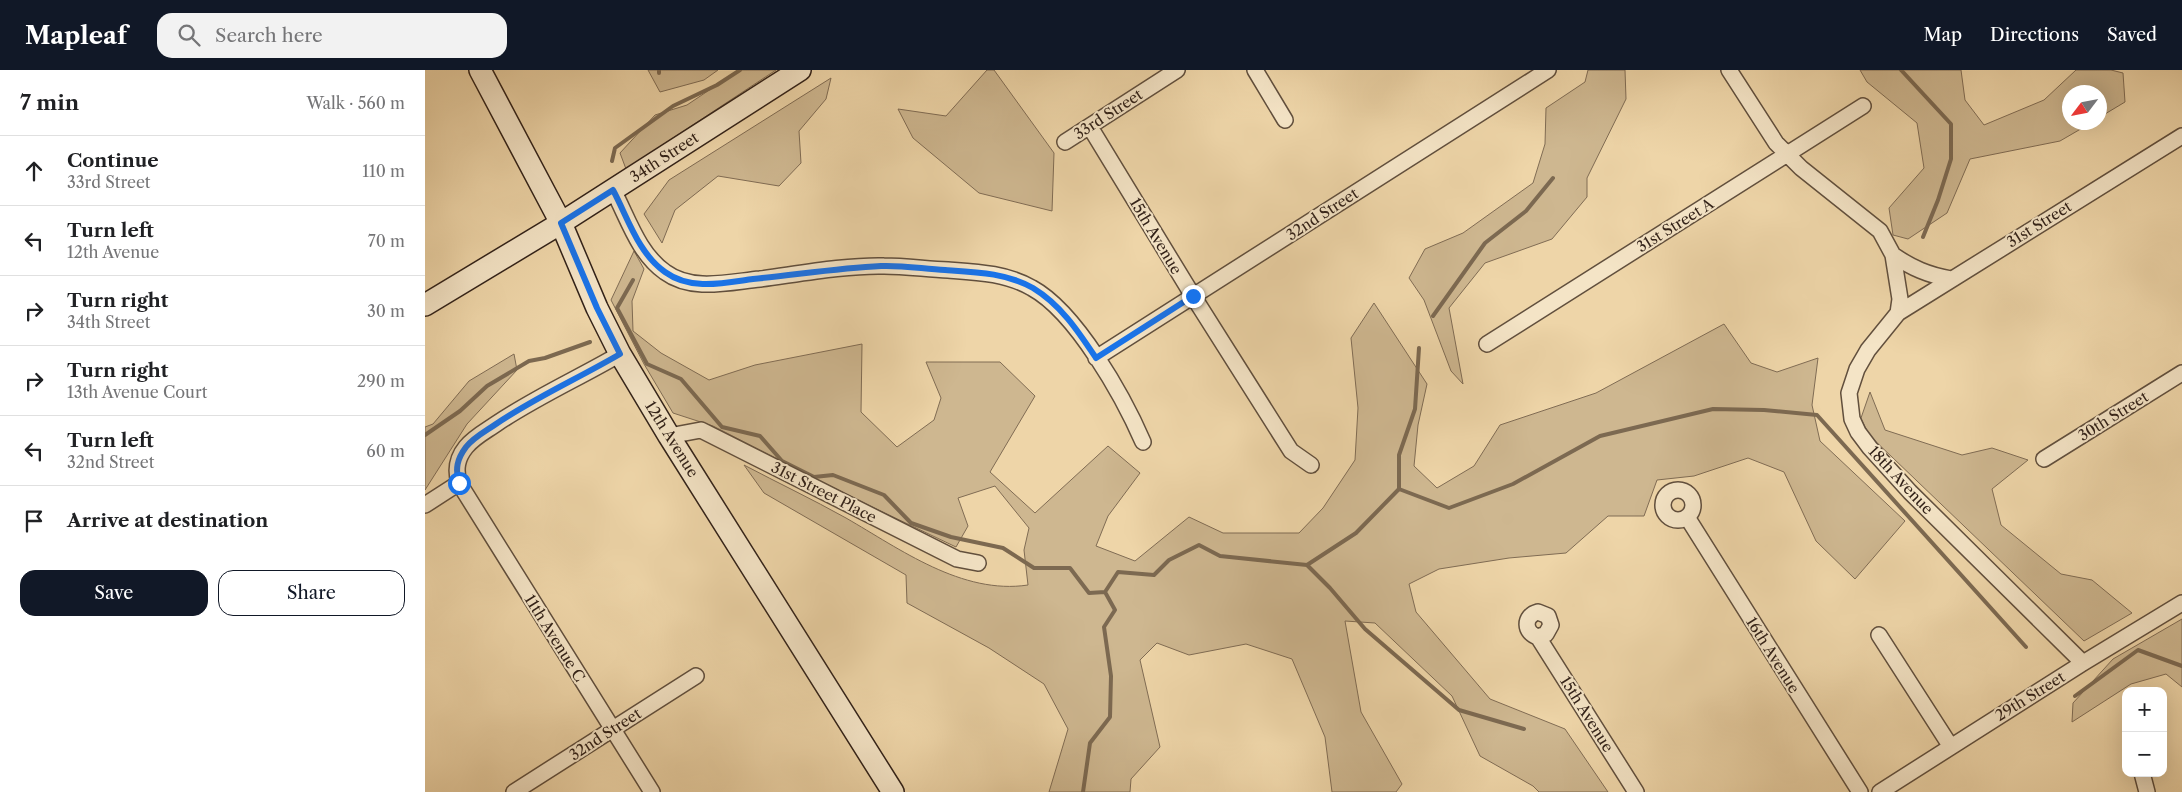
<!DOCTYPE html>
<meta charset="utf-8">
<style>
body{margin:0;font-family:"Libre Caslon Text",serif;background:#f2f2f2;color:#202124}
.controls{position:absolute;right:15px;bottom:15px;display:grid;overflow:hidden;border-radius:10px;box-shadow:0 5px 20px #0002}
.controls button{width:45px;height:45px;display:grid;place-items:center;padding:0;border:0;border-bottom:1px solid #e0e0e0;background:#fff;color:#202124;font:25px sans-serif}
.compass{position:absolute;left:1637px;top:15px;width:45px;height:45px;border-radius:50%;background:#fff;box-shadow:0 5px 20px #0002;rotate:238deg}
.stop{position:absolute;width:15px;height:15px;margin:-11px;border:4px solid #1a73e8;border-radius:50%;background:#fff}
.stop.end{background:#1a73e8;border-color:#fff;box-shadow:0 1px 5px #0008}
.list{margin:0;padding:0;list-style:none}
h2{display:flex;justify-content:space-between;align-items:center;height:65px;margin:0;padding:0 20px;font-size:21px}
h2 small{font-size:16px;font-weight:400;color:#757577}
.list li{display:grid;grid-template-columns:32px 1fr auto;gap:15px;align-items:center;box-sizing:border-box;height:70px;padding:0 20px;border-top:1px solid #e0e0e0}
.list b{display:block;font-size:19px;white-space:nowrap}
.list p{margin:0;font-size:16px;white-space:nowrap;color:#757577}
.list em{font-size:16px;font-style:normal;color:#757577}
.actions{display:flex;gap:10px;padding:15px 20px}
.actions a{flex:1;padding:11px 0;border:1px solid #111827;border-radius:15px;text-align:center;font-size:18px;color:#111827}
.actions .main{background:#111827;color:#fff}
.icon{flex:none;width:28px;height:28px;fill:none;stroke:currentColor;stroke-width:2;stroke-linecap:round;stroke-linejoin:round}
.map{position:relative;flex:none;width:1757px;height:722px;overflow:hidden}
header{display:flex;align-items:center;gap:30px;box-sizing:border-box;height:70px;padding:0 25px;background:#111827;color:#fff}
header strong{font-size:24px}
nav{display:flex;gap:28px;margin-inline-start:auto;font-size:18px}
.search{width:350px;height:45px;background:#f2f2f2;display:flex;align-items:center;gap:12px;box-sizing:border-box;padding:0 18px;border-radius:15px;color:#757577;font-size:19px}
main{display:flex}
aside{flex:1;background:#fff}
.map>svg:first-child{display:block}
.green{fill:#ceb790;stroke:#806c54}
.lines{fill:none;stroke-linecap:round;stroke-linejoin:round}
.stream{stroke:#7c6951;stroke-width:4}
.street-casing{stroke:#614f3d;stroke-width:18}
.secondary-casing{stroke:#322219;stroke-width:24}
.street{stroke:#f4e4c6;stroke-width:15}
.secondary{stroke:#f4e4c6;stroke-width:21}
.route{stroke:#1a73e8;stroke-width:6}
.labels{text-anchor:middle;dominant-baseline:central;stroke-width:4;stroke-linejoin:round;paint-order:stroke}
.street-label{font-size:15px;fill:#322219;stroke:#f4e4c6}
</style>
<header>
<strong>Mapleaf</strong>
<div class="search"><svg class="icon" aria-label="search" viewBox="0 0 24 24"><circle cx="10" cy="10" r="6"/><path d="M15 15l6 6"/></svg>Search here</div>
<nav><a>Map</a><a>Directions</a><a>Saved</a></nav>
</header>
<main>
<aside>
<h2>7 min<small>Walk · 560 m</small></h2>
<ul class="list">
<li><svg class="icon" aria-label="ahead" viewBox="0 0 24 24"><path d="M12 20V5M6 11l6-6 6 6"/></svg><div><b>Continue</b><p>33rd Street</p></div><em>110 m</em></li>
<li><svg class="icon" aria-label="left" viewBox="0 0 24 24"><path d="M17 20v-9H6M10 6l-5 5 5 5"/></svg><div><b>Turn left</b><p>12th Avenue</p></div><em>70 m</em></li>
<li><svg class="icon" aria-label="right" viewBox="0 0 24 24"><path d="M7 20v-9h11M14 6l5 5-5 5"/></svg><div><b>Turn right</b><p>34th Street</p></div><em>30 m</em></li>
<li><svg class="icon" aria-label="right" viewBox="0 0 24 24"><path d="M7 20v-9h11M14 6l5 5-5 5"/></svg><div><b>Turn right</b><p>13th Avenue Court</p></div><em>290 m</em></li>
<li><svg class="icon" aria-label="left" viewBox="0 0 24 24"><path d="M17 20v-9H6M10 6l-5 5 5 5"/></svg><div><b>Turn left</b><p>32nd Street</p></div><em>60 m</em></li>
<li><svg class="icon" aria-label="arrive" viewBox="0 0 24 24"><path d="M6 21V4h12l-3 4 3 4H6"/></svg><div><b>Arrive at destination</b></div></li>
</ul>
<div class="actions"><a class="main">Save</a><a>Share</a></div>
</aside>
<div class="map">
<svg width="1757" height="722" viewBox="0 0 1757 722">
<rect width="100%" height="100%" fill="#eed5a8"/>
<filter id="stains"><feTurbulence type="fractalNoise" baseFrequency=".004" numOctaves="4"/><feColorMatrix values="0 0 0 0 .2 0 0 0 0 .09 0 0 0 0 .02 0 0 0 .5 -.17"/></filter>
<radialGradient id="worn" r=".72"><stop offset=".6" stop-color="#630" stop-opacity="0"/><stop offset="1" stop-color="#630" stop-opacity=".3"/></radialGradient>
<path class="green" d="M 223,0 L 293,0 L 279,10 L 235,22 Z
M 314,0 L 351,0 L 201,99 L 195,83 L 230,45 L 262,35 Z
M 562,0 L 569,0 L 629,83 L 627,141 L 554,123 L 488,68 L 473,39 L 521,46 Z
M 1163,0 L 1200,0 L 1201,29 L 1162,108 L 1162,127 L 1127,169 L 1060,193 L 1024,238 L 1038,314 L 1026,301 L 999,230 L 984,208 L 1000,179 L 1038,163 L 1108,113 L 1120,74 L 1121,38 L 1160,12 Z
M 1435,0 L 1536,0 L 1540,30 L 1559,55 L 1619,30 L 1651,0 L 1686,0 L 1698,3 L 1700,32 L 1675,47 L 1674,22 L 1644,22 L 1644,52 L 1666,53 L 1635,71 L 1545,89 L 1522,143 L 1483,169 L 1468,165 L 1464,138 L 1499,98 L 1492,53 L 1442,12 Z
M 406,8 L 401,29 L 374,61 L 376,93 L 354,116 L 293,106 L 250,140 L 237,173 L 219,144 L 244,110 Z
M 209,181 L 219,199 L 207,231 L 208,261 L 236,283 L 284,310 L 330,295 L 437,274 L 436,342 L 472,377 L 509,350 L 516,328 L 501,292 L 575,292 L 610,326 L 565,402 L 610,443 L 683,376 L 715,403 L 683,446 L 671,476 L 710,491 L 764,447 L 798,463 L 874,463 L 898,438 L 930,390 L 933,338 L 926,268 L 949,233 L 1002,314 L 993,355 L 989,396 L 1012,418 L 1049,396 L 1075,355 L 1171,323 L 1299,254 L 1326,293 L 1352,302 L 1393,288 L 1387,335 L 1395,371 L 1480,451 L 1430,509 L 1391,471 L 1359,402 L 1323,388 L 1269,406 L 1232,410 L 1219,446 L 1183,446 L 1141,483 L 1084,488 L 1014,499 L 984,514 L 991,542 L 1065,629 L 1140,659 L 1183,722 L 1114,722 L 1108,716 L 1055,686 L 1027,626 L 950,553 L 920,551 L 936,642 L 977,714 L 971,722 L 907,722 L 900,667 L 867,589 L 821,574 L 764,585 L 732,573 L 715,590 L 735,677 L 706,709 L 705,722 L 624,722 L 643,659 L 619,614 L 564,578 L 482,533 L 481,505 L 339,423 L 319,395 C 353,413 387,429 421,448 C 475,479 537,525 603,515 L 599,480 L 604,458 L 570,416 L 533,428 L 543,456 L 531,477 L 443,435 L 288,356 L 248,343 L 219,294 L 186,230 Z
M 89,284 L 92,300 L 42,354 L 0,420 L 0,357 L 8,354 L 44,311 Z
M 1445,322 L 1460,360 L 1537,385 L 1567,378 L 1603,390 L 1567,419 L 1576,455 L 1636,504 L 1667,510 L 1707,543 L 1659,571 L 1444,365 L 1436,348 Z
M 1757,549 L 1757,617 L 1741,604 L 1706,614 L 1647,652 L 1648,633 L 1688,589 Z"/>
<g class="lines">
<path class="stream" d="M 1476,0 L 1526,54 L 1526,89 L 1513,130 L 1498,167
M 234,3 L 234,0
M 187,91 L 190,78 L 248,36 L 292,15 L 315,0
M 208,210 L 192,238 L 222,294 L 256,309 L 297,357 L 335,366 L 357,391 L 389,407 L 408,405 L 459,425 L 486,453 L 526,467 L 578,478 L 609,498 L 645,498 L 664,523 L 680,522 L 693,502 L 729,505 L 744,490 L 774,475 L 795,486 L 882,495 L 931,463 L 974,419 L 1024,438 L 1088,414 L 1175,366 L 1288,339 L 1339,340 L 1392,345 L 1601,577
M 1008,246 L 1060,173 L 1101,141 L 1128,108
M 0,365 L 35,341 L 62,316 L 104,291 L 120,288 L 165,272
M 974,419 L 974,385 L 990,339 L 994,278
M 882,495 L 905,518 L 940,559 L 1034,640 L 1099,659
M 1650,626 L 1713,580 L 1757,596
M 658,722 L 665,673 L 685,647 L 686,606 L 679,557 L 690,540 L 680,522"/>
<defs>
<path id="street" d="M 830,0 L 860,50
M 1304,0 L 1351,73 L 1376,98 L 1455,161 L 1468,185 L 1475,229 L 1473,243 L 1443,280 L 1432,299 L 1424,323 L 1427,349 L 1433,362 L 1445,378 L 1485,422 L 1658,593
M 665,57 L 768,226 L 866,381 L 886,395
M 640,72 L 752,0
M 188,120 C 203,148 213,183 240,202 C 267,222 304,212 335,209 C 373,204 421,195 459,196 C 480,196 501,199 523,200 C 551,202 581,203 607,218 C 651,242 698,326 718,372
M 1468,185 C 1487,198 1503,205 1526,209
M 1473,243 L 1757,66
M 1062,274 L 1438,36
M 195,284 C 154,308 111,327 71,354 C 61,361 49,367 41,377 C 32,388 30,399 34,413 L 227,722
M 671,288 L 1123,0
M 244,366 L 276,360 L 532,489 L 553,493
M 1619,389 L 1757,303
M1238 435a15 15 0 1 1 30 0a15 15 0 1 1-30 0Z
M 0,435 L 34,413
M 1262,447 L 1435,722
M 1454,565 L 1526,677
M 1113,567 L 1121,564 L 1126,555 L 1123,546 L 1113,542 C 1098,546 1099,563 1113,567 L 1211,722
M 1717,703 L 1722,722
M 89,722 L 271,606
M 1455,722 L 1658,593 L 1757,533"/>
<path id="secondary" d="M 55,0 L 136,153 L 172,238 L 195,284 L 244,366 L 468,722
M 0,235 L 136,153 L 375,0"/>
</defs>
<use href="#street" class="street-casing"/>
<use href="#secondary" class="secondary-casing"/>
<use href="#street" class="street"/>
<use href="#secondary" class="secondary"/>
</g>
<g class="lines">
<path class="route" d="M 34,413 C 30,399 32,389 41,377 C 49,367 61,361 71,354 C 111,327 154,308 195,284 L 172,238 L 136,153 L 188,120 C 203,148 213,183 240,202 C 266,221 299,213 328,209 C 370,205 413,198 456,196 C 477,195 499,199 520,200 C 550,202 582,203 608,218 C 636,235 653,261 671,288 L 768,226"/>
</g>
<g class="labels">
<g class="street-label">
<text transform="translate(683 44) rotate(-33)">33rd Street</text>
<text transform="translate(239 87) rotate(-33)">34th Street</text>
<text transform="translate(897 144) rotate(-33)">32nd Street</text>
<text transform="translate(1614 154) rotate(-32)">31st Street</text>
<text transform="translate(1250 155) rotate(-32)">31st Street A</text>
<text transform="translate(731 166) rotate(59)">15th Avenue</text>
<text transform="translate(1688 346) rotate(-32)">30th Street</text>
<text transform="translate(247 369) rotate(58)">12th Avenue</text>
<text transform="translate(1476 410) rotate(47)">18th Avenue</text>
<text transform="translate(399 422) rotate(27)">31st Street Place</text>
<text transform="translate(130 568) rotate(58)">11th Avenue C</text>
<text transform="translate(1348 585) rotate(58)">16th Avenue</text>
<text transform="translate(1605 626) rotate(-32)">29th Street</text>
<text transform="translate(1162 644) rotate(58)">15th Avenue</text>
<text transform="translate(180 664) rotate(-33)">32nd Street</text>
</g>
</g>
<rect width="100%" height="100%" filter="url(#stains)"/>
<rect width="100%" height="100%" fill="url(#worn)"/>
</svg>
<div class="controls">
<button>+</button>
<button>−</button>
</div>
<svg class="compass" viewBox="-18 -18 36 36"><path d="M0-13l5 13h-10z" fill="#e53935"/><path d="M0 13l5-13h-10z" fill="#757577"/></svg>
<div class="stop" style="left:34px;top:413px"></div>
<div class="stop end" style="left:768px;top:226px"></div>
</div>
</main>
